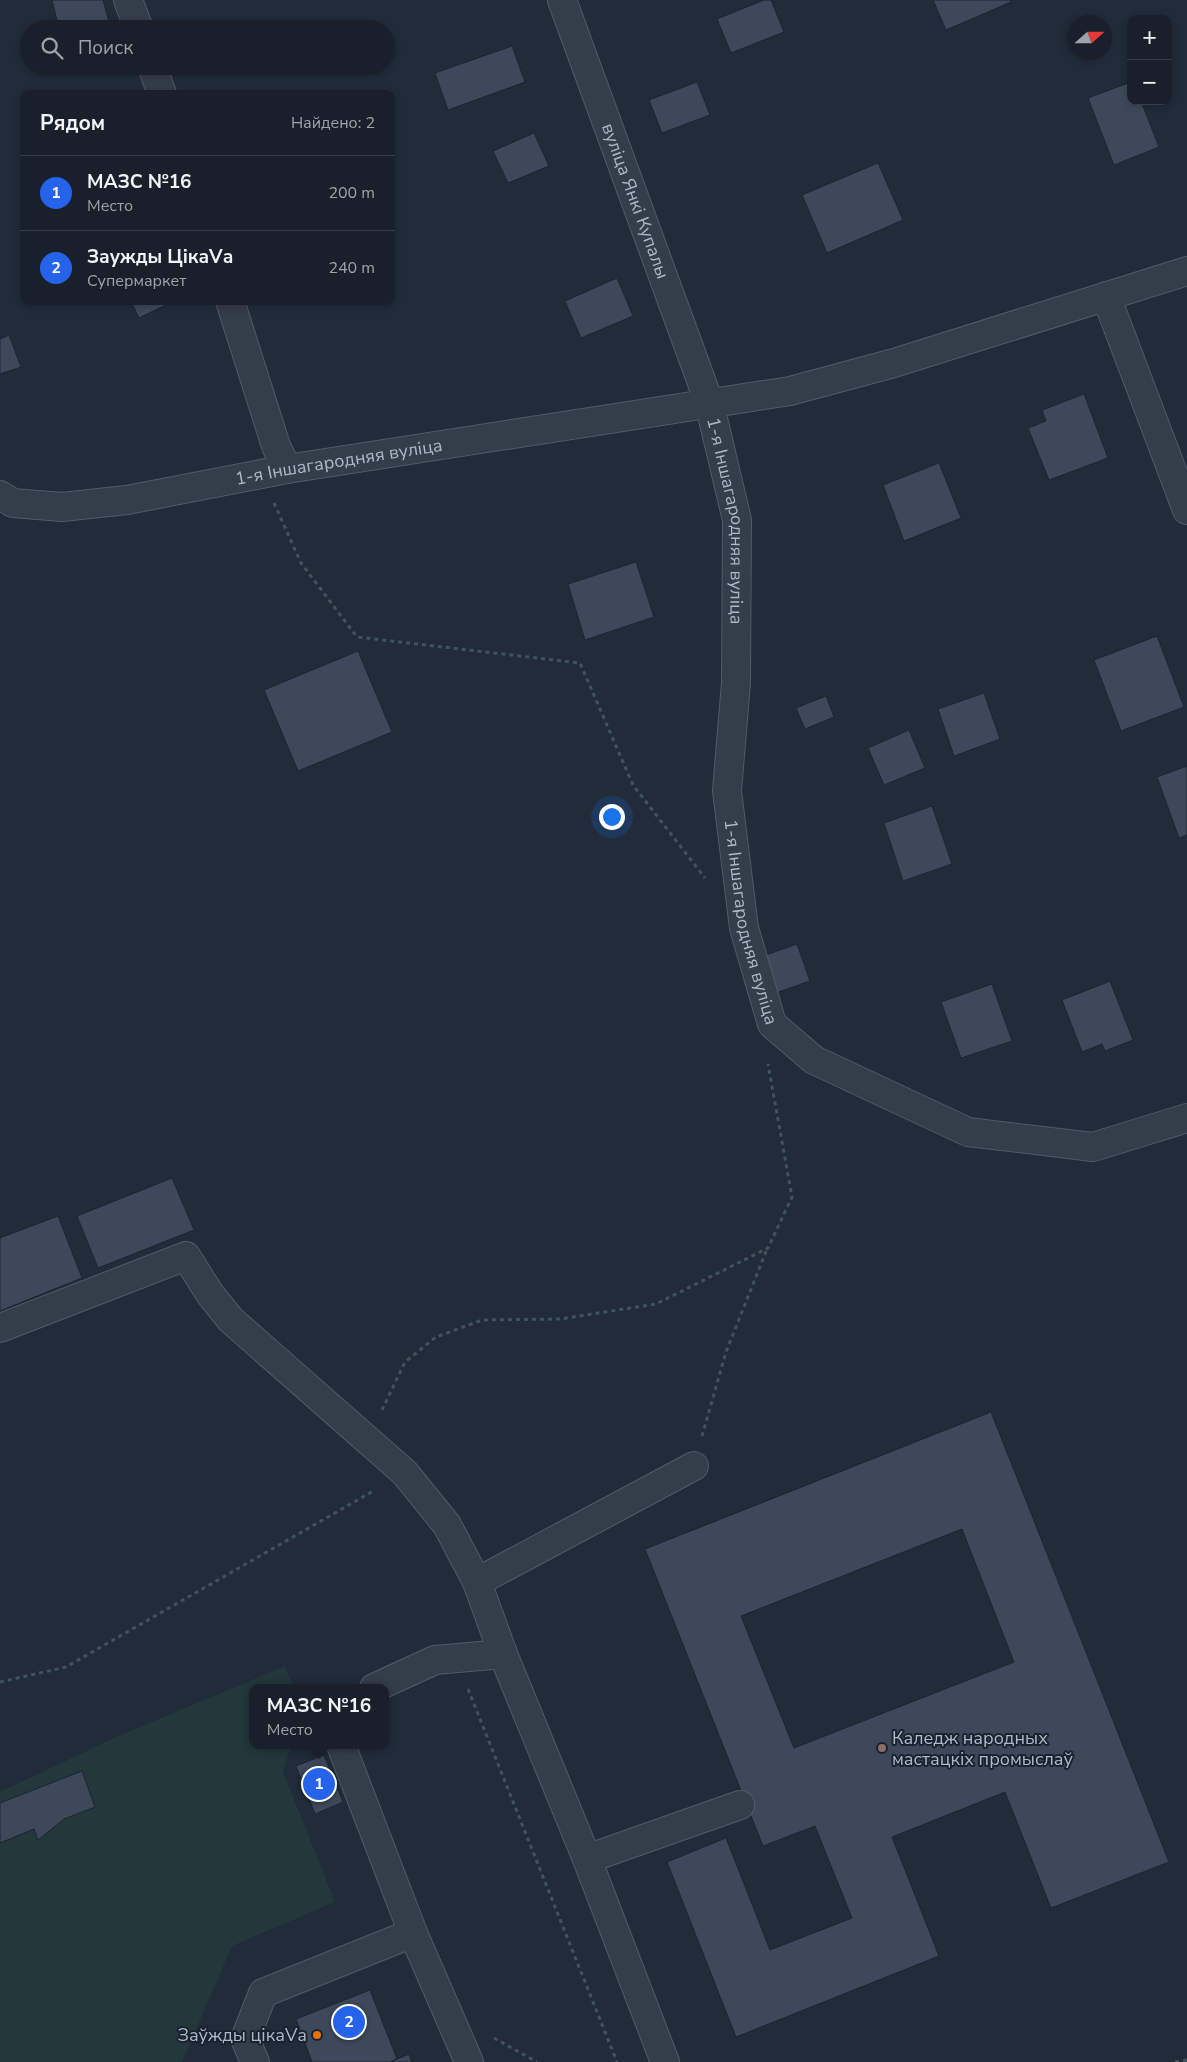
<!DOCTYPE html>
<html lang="ru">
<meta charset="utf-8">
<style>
body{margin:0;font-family:"Nunito Sans",sans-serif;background:#262d38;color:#f1f3f6}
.controls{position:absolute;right:15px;top:15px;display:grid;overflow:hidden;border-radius:10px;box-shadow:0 2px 8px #0003}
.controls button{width:45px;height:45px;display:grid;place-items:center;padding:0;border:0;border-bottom:1px solid #373e48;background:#19202c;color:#f1f3f6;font:25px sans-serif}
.compass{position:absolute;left:1067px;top:15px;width:45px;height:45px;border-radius:50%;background:#19202c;box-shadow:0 2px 8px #0003;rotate:69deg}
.you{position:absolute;left:611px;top:816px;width:18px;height:18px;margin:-12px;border:4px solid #fff;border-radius:50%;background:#1a73e8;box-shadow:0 0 0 8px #1a73e833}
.badge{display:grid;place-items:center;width:32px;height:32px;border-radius:50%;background:#2563eb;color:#fff;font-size:16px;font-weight:700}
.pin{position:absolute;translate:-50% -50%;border:2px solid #fff;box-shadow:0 1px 5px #0006}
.popup{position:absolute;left:249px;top:1684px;width:140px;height:65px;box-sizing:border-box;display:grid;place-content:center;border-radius:10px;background:#19202c;filter:drop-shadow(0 1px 4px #0005);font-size:16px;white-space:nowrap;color:#9fa3a9}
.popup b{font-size:19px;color:#f1f3f6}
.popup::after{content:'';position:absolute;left:50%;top:100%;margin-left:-10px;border:10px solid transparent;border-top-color:#19202c}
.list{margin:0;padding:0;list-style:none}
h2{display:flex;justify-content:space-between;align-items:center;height:65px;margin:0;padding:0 20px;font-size:21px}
h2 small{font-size:16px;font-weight:400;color:#9fa3a9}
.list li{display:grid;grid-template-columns:32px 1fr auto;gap:15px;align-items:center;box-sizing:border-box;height:75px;padding:0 20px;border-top:1px solid #373e48}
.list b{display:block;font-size:19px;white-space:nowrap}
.list p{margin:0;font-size:16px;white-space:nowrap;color:#9fa3a9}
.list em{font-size:16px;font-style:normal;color:#9fa3a9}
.icon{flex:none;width:28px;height:28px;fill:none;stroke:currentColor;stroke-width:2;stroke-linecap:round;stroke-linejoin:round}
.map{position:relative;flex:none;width:1187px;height:2062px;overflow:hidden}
.search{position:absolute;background:#19202c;box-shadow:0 2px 8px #0003;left:20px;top:20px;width:375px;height:55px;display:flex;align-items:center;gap:12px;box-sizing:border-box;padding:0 18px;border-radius:28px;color:#9fa3a9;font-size:19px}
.panel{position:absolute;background:#19202c;box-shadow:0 2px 8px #0003;left:20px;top:90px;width:375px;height:215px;border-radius:10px}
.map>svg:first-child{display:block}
.green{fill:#23383b}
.building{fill:#3d495a;stroke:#1c2431;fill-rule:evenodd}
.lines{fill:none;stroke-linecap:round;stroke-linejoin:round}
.minor-casing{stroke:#525b68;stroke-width:30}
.path{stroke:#405559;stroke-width:3;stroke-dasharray:4 4;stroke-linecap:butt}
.minor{stroke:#343d4a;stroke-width:28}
.education-dot{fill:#8d6e63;stroke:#1a222f;stroke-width:2}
.food-dot{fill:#e8710a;stroke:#1a222f;stroke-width:2}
.labels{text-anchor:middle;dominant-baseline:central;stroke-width:4;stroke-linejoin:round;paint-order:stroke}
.street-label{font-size:18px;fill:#afb8c7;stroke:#1a222f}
.poi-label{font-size:18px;fill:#afb8c7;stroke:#1a222f;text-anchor:start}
</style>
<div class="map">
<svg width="1187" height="2062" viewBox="0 0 1187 2062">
<rect width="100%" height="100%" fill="#212b3a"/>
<path class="green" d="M 285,1666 L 294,1688 L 253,1688 L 253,1745 L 291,1745 L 283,1772 L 335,1902 L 232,1946 L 182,2062 L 0,2062 L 0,1792 L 116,1737 Z"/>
<path class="building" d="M 52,0 L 103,0 L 111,29 L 59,29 Z
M 764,0 L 771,0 L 784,32 L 731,53 L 717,19 Z
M 933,0 L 1010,0 L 1011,2 L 946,30 Z
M 512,46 L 525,82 L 448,110 L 435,73 Z
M 697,82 L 710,115 L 662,133 L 649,100 Z
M 1131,82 L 1131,101 L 1141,101 L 1159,147 L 1114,165 L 1088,98 Z
M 534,133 L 549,166 L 508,183 L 493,151 Z
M 878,163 L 903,220 L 827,253 L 802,195 Z
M 617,278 L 633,316 L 581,338 L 565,301 Z
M 131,301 L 174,301 L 139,318 Z
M 9,335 L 21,367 L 0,374 L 0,339 Z
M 1084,394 L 1108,458 L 1049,480 L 1028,428 L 1046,421 L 1042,410 Z
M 939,463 L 961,518 L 904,541 L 883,485 Z
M 636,562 L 654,617 L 585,640 L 568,584 Z
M 1157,636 L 1184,707 L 1121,731 L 1094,660 Z
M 358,651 L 392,732 L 298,771 L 264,690 Z
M 984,693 L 1000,739 L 954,756 L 938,709 Z
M 826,696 L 834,717 L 805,729 L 796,708 Z
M 909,730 L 925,768 L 884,785 L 868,748 Z
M 1187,766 L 1187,835 L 1179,838 L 1157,777 Z
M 932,806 L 952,864 L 903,881 L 884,823 Z
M 797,944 L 810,981 L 773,994 L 760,957 Z
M 1110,981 L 1133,1040 L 1105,1051 L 1102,1044 L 1082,1052 L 1062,1000 Z
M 992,984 L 1012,1041 L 961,1058 L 941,1002 Z
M 172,1178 L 194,1230 L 98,1268 L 77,1216 Z
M 58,1216 L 82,1278 L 0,1311 L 0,1238 Z
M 991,1412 L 1169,1862 L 1051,1908 L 1005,1792 L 892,1837 L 939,1956 L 736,2037 L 667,1862 L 726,1838 L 770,1950 L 852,1918 L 815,1826 L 763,1846 L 645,1549 ZM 962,1529 L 1014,1662 L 794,1748 L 741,1616 Z
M 324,1755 L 343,1802 L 315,1814 L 296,1766 Z
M 82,1771 L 95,1807 L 64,1819 L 38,1840 L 34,1829 L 0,1843 L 0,1803 Z
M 370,1990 L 397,2059 L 390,2062 L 312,2062 L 296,2019 Z
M 409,2054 L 412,2062 L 390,2062 Z"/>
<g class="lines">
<defs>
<g id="minor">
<path d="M 128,0 L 139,29"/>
<path id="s1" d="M 562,0 L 709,402 L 737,520 L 736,683 L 727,791 L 744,928 L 772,1024 L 814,1060 L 968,1132 L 1093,1147 L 1187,1118"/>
<path d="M 152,66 L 162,94"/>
<path d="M 1106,296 L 1187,510"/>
<path d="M 230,301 L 276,446 L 287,469"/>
<path id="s2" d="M 0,495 L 13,503 L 62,507 L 127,500 L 287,469 L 790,391 L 894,363 L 1187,271"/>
<path d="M 0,1328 L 186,1256 L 210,1294 L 231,1320 L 405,1473 L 447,1525 L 477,1582 L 503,1654 L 587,1859 L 665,2062"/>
<path d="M 477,1582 L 694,1466"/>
<path d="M 374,1688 L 435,1660 L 503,1654"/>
<path d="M 341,1745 L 413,1933 L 469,2062"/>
<path d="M 587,1859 L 740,1805"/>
<path d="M 255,2062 L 245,2039 L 263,1993 L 413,1933"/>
</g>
</defs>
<use href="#minor" class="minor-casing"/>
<path class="path" d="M 274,503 L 301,563 L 357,637 L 580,663 L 633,785 L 705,878
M 382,1410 L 405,1362 L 436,1337 L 482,1320 L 560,1319 L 656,1304 L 768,1248 L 792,1197 L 768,1064
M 702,1436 L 726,1352 L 767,1249
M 0,1682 L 66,1667 L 375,1490
M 468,1689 L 617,2062
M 494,2038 L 537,2062
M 1175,2062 L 1187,2060"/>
<use href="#minor" class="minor"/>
</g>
<circle class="education-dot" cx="882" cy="1748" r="5"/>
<circle class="food-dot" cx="317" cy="2035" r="5"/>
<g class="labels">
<g class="street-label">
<text stroke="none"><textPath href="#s1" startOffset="214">вуліца Янкі Купалы</textPath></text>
<text stroke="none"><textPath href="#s2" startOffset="345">1-я Іншагародняя вуліца</textPath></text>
<text stroke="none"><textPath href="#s1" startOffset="549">1-я Іншагародняя вуліца</textPath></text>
<text stroke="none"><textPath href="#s1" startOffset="954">1-я Іншагародняя вуліца</textPath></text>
</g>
<g class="poi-label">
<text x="892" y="1738">Каледж народных<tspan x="892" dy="21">мастацкіх промыслаў</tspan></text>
<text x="307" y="2035" text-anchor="end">Заўжды цікаVа</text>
</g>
</g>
</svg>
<div class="controls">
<button>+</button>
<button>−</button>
</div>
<svg class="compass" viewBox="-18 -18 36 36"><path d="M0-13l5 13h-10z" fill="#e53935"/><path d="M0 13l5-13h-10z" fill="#9fa3a9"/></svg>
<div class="you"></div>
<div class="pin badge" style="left:319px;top:1784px">1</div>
<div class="popup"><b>МАЗС №16</b>Место</div>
<div class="pin badge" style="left:349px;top:2022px">2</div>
<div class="search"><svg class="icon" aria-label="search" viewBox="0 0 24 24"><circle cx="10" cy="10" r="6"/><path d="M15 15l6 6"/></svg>Поиск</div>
<section class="panel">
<h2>Рядом<small>Найдено: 2</small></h2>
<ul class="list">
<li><span class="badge">1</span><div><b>МАЗС №16</b><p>Место</p></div><em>200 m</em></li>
<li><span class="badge">2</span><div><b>Заужды ЦікаVа</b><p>Супермаркет</p></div><em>240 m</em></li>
</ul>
</section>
</div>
